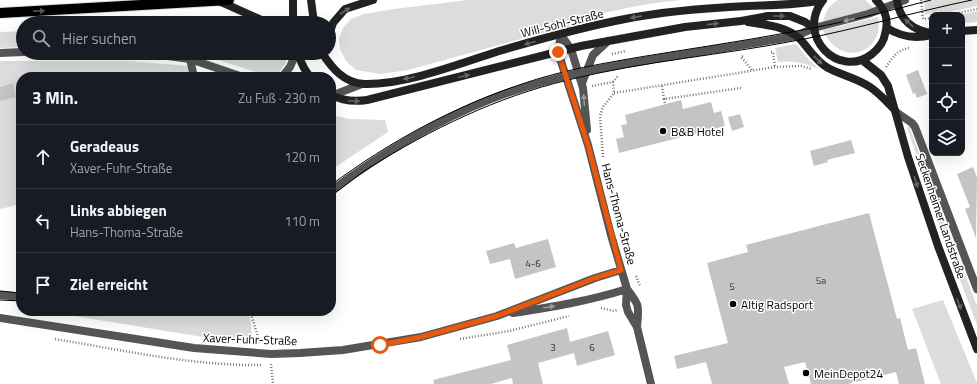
<!DOCTYPE html>
<html lang="de">
<meta charset="utf-8">
<style>
body{margin:0;font-family:"Titillium Web",sans-serif;background:#242831;color:#f1f3f6}
.controls{position:absolute;right:12px;top:12px;display:grid;overflow:hidden;border-radius:8px;box-shadow:0 4px 16px #0002}
.controls button{width:36px;height:36px;display:grid;place-items:center;padding:0;border:0;border-bottom:1px solid #363941;background:#171b24;color:#f1f3f6;font:20px sans-serif}
.stop{position:absolute;width:12px;height:12px;margin:-9px;border:3px solid #ea580c;border-radius:50%;background:#fff}
.stop.end{background:#ea580c;border-color:#fff;box-shadow:0 1px 4px #0008}
.list{margin:0;padding:0;list-style:none}
h2{display:flex;justify-content:space-between;align-items:center;height:52px;margin:0;padding:0 16px;font-size:17px}
h2 small{font-size:13px;font-weight:400;color:#9ea1a6}
.list li{display:grid;grid-template-columns:26px 1fr auto;gap:12px;align-items:center;box-sizing:border-box;height:64px;padding:0 16px;border-top:1px solid #363941}
.list b{display:block;font-size:15px;white-space:nowrap}
.list p{margin:0;font-size:13px;white-space:nowrap;color:#9ea1a6}
.list em{font-size:13px;font-style:normal;color:#9ea1a6}
.icon{flex:none;width:22px;height:22px;fill:none;stroke:currentColor;stroke-width:2;stroke-linecap:round;stroke-linejoin:round}
.map{position:relative;flex:none;width:977px;height:384px;overflow:hidden}
.search{position:absolute;background:#171b24;box-shadow:0 4px 16px #0002;left:16px;top:16px;width:320px;height:44px;display:flex;align-items:center;gap:10px;box-sizing:border-box;padding:0 14px;border-radius:22px;color:#9ea1a6;font-size:15px}
.panel{position:absolute;background:#171b24;box-shadow:0 4px 16px #0002;left:16px;top:72px;width:320px;height:244px;border-radius:16px}
.map>svg:first-child{display:block}
.green{fill:#dcdcdc}
.building{fill:#c4c4c4}
.lines{fill:none;stroke-linecap:round;stroke-linejoin:round}
.primary-casing{stroke:#dbdbdb;stroke-width:12}
.path{stroke:#777;stroke-width:2.5;stroke-dasharray:1 2;stroke-linecap:butt}
.service{stroke:#555;stroke-width:8}
.minor{stroke:#555;stroke-width:8}
.secondary{stroke:#222;stroke-width:8}
.primary{stroke:#000;stroke-width:10}
.tram{stroke:#000;stroke-width:1}
.oneway{fill:#595959}
.oneway2{fill:#646464}
.oneway3{fill:#999}
.route{stroke:#ea580c;stroke-width:5}
.poi-dot{fill:#000;stroke:#fff;stroke-width:1.5}
.labels{text-anchor:middle;dominant-baseline:central;stroke-width:3;stroke-linejoin:round;paint-order:stroke}
.number-label{font-size:10px;fill:#313131}
.street-label{font-size:12px;fill:#000;stroke:#fff}
.poi-label{font-size:12px;fill:#000;stroke:#fff;text-anchor:start}
</style>
<div class="map">
<svg width="977" height="384" viewBox="0 0 977 384">
<rect width="100%" height="100%" fill="#fff"/>
<path class="green" d="M 468,0 L 681,0 C 643,3 606,12 569,22 L 570,27 L 535,35 L 408,70 L 380,74 L 356,70 L 346,61 L 340,49 L 339,39 L 343,28 L 351,19 L 364,14 L 394,9 Z
M 838,0 L 865,0 L 875,9 L 823,22 C 825,13 829,5 838,0 Z
M 924,0 L 977,0 L 977,6 L 940,14 L 939,11 L 925,15 Z
M 977,11 L 977,22 L 962,23 L 962,15 L 960,15 Z
M 878,17 C 885,55 839,68 823,30 Z
M 230,19 L 256,23 L 158,23 Z
M 23,31 L 23,47 L 0,48 L 0,32 Z
M 796,44 L 810,61 L 819,69 C 805,63 793,60 778,62 L 775,48 Z
M 197,53 L 286,53 L 286,63 L 278,73 L 264,75 Z
M 0,61 L 128,61 L 188,66 L 190,77 L 21,77 L 21,204 L 0,209 Z
M 331,115 L 350,119 L 385,120 L 388,132 L 331,170 Z
M 909,126 L 977,306 L 977,325 L 941,230 L 907,127 Z
M 943,300 L 977,383 L 977,384 L 941,384 L 912,309 Z
M 96,311 L 248,311 L 251,324 L 252,338 L 237,340 L 209,338 L 68,315 Z"/>
<path class="building" d="M 918,70 L 927,94 L 917,98 L 915,93 L 913,94 L 906,75 Z
M 13,83 L 16,97 L 0,101 L 0,87 Z
M 681,100 L 683,109 L 711,102 L 714,113 L 721,111 L 725,126 L 619,153 L 616,139 L 624,137 L 621,125 L 627,124 L 625,115 Z
M 740,114 L 744,127 L 732,131 L 728,117 Z
M 851,140 L 855,153 L 827,160 L 828,162 L 814,166 L 810,151 Z
M 973,167 L 977,178 L 976,238 L 965,209 L 970,207 L 957,174 Z
M 869,213 L 897,319 L 900,318 L 908,350 L 916,348 L 925,384 L 899,384 L 896,372 L 848,384 L 811,384 L 805,362 L 784,367 L 789,384 L 712,384 L 706,362 L 677,369 L 674,356 L 728,343 L 707,263 L 748,252 L 746,245 Z
M 548,239 L 556,267 L 515,279 L 510,259 L 490,264 L 486,251 L 514,243 L 516,248 Z
M 567,328 L 570,342 L 608,331 L 615,355 L 577,366 L 574,353 L 538,363 L 543,384 L 513,384 L 512,378 L 491,384 L 434,384 L 433,380 L 511,360 L 507,345 Z"/>
<g class="lines">
<defs>
<path id="primary" d="M 0,13 L 229,0"/>
</defs>
<use href="#primary" class="primary-casing"/>
<path class="path" d="M 921,0 L 923,19 L 932,18
M 947,15 L 977,9
M 771,52 L 773,52 L 775,67
M 612,54 L 626,51
M 743,56 L 741,57 L 752,70
M 886,67 C 892,58 897,50 909,48
M 613,82 L 618,76
M 592,86 L 613,82 L 614,93
M 662,86 L 664,99 L 741,88
M 614,93 L 775,67 L 801,66 L 811,69
M 664,99 L 665,104
M 603,157 L 600,116 L 603,107 L 614,93
M 636,276 L 640,286
M 601,308 L 614,311 L 617,310
M 250,311 L 260,343
M 55,339 C 122,350 193,366 262,365
M 460,339 L 509,331 L 569,316
M 271,364 L 273,384"/>
<path class="service" d="M 331,191 C 381,154 433,122 491,99 C 550,76 611,66 673,56 C 714,50 755,43 796,36 L 814,28 L 868,14 L 905,0
M 0,295 L 21,297"/>
<path class="minor" d="M 561,35 L 558,52 L 588,145 L 611,235 L 627,289 L 626,305 L 628,312 L 637,327 L 651,384
M 561,35 L 571,49 L 583,88 L 587,130
M 0,53 L 23,52
M 146,53 L 190,59 L 243,77
M 190,59 L 194,77
M 282,77 L 290,67 L 296,53
M 582,83 L 593,55 L 608,41
M 331,96 L 362,84
M 896,112 L 912,123 L 915,127 L 977,289
M 627,289 C 640,306 639,305 637,327
M 513,313 C 552,307 589,301 627,289
M 0,318 L 194,348 L 271,354 L 300,353 L 343,350 L 421,337 L 497,316 L 595,278 L 621,270"/>
<path class="secondary" d="M 293,0 L 293,23
M 311,0 L 314,23
M 823,0 C 795,36 839,80 872,54 C 878,49 884,42 885,34 C 889,21 885,9 876,0
M 897,0 C 899,20 914,31 932,33
M 219,1 L 268,23
M 748,22 C 766,25 786,26 800,39 C 809,49 816,61 828,68 C 841,75 857,78 870,87 C 879,93 887,102 895,110
M 887,28 C 901,37 915,39 931,35
M 962,31 L 977,30
M 329,35 L 333,23 L 345,9 L 373,0
M 297,53 L 304,68 L 310,77
M 322,53 C 332,68 344,83 364,84 C 405,85 459,64 499,51 C 540,39 583,27 625,19 C 665,11 707,8 748,6 C 774,5 798,5 823,0
M 862,60 L 881,75 L 888,86 L 908,157 L 938,246 L 977,349
M 331,95 C 343,101 354,102 367,100 L 581,46 L 685,27 L 741,21 L 768,16 L 790,16 L 805,22 L 814,28"/>
<use href="#primary" class="primary"/>
<path class="tram" d="M 331,185 C 389,142 453,107 522,84 C 562,70 605,63 646,56 C 695,48 743,41 791,32 C 838,24 885,12 931,0
M 331,196 C 344,187 356,176 369,168 C 431,129 497,97 568,80 C 644,61 723,55 799,40 C 857,29 914,12 972,0
M 0,291 L 21,293
M 0,300 L 21,301"/>
</g>
<defs><path id="oneway-solid" d="M-6-.8H1V-3.2L6.5 0L1 3.2V.8H-6Z"/></defs>
<use class="oneway" href="#oneway-solid" transform="translate(39 11) rotate(-3)"/>
<g class="oneway2">
<use href="#oneway-solid" transform="translate(345 11) rotate(-33)"/>
<use href="#oneway-solid" transform="translate(779 16)"/>
<use href="#oneway-solid" transform="translate(636 17) rotate(172)"/>
<use href="#oneway-solid" transform="translate(909 23) rotate(-136)"/>
<use href="#oneway-solid" transform="translate(713 24) rotate(-6)"/>
<use href="#oneway-solid" transform="translate(530 43) rotate(165)"/>
<use href="#oneway-solid" transform="translate(818 60) rotate(44)"/>
<use href="#oneway-solid" transform="translate(464 76) rotate(-14)"/>
<use href="#oneway-solid" transform="translate(409 78) rotate(168)"/>
<use href="#oneway-solid" transform="translate(354 101) rotate(3)"/>
<use href="#oneway-solid" transform="translate(916 182) rotate(72)"/>
<use href="#oneway-solid" transform="translate(959 304) rotate(69)"/>
</g>
<g class="oneway3">
<use href="#oneway-solid" transform="translate(849 20) rotate(166)"/>
<use href="#oneway-solid" transform="translate(584 100) rotate(-95)"/>
<use href="#oneway-solid" transform="translate(549 307) rotate(-9)"/>
</g>
<g class="lines">
<path class="route" d="M 380,345 L 421,337 L 497,316 L 595,278 L 621,270 L 588,145 L 558,52"/>
</g>
<g class="poi-dot">
<circle cx="663" cy="131" r="4"/>
<circle cx="733" cy="304" r="4"/>
<circle cx="806" cy="373" r="4"/>
</g>
<g class="labels">
<g class="number-label">
<text x="533" y="263">4-6</text>
<text x="821" y="280">5a</text>
<text x="732" y="286">5</text>
<text x="553" y="347">3</text>
<text x="592" y="347">6</text>
</g>
<g class="street-label">
<text transform="translate(562 23) rotate(-14)">Will-Sohl-Straße</text>
<text transform="translate(619 214) rotate(75)">Hans-Thoma-Straße</text>
<text transform="translate(941 216) rotate(71)">Seckenheimer Landstraße</text>
<text transform="translate(250 339) rotate(2)">Xaver-Fuhr-Straße</text>
</g>
<g class="poi-label">
<text x="671" y="131">B&amp;B Hotel</text>
<text x="741" y="304">Altig Radsport</text>
<text x="814" y="373">MeinDepot24</text>
</g>
</g>
</svg>
<div class="controls">
<button>+</button>
<button>−</button>
<button><svg class="icon" aria-label="locate" viewBox="0 0 24 24"><circle cx="12" cy="12" r="6"/><path d="M12 2v4M12 18v4M2 12h4M18 12h4"/></svg></button>
<button><svg class="icon" aria-label="layers" viewBox="0 0 24 24"><path d="M12 4l9 5-9 5-9-5zM3 14l9 5 9-5"/></svg></button>
</div>
<div class="stop" style="left:380px;top:345px"></div>
<div class="stop end" style="left:558px;top:52px"></div>
<div class="search"><svg class="icon" aria-label="search" viewBox="0 0 24 24"><circle cx="10" cy="10" r="6"/><path d="M15 15l6 6"/></svg>Hier suchen</div>
<section class="panel">
<h2>3 Min.<small>Zu Fuß · 230 m</small></h2>
<ul class="list">
<li><svg class="icon" aria-label="ahead" viewBox="0 0 24 24"><path d="M12 20V5M6 11l6-6 6 6"/></svg><div><b>Geradeaus</b><p>Xaver-Fuhr-Straße</p></div><em>120 m</em></li>
<li><svg class="icon" aria-label="left" viewBox="0 0 24 24"><path d="M17 20v-9H6M10 6l-5 5 5 5"/></svg><div><b>Links abbiegen</b><p>Hans-Thoma-Straße</p></div><em>110 m</em></li>
<li><svg class="icon" aria-label="arrive" viewBox="0 0 24 24"><path d="M6 21V4h12l-3 4 3 4H6"/></svg><div><b>Ziel erreicht</b></div></li>
</ul>
</section>
</div>
